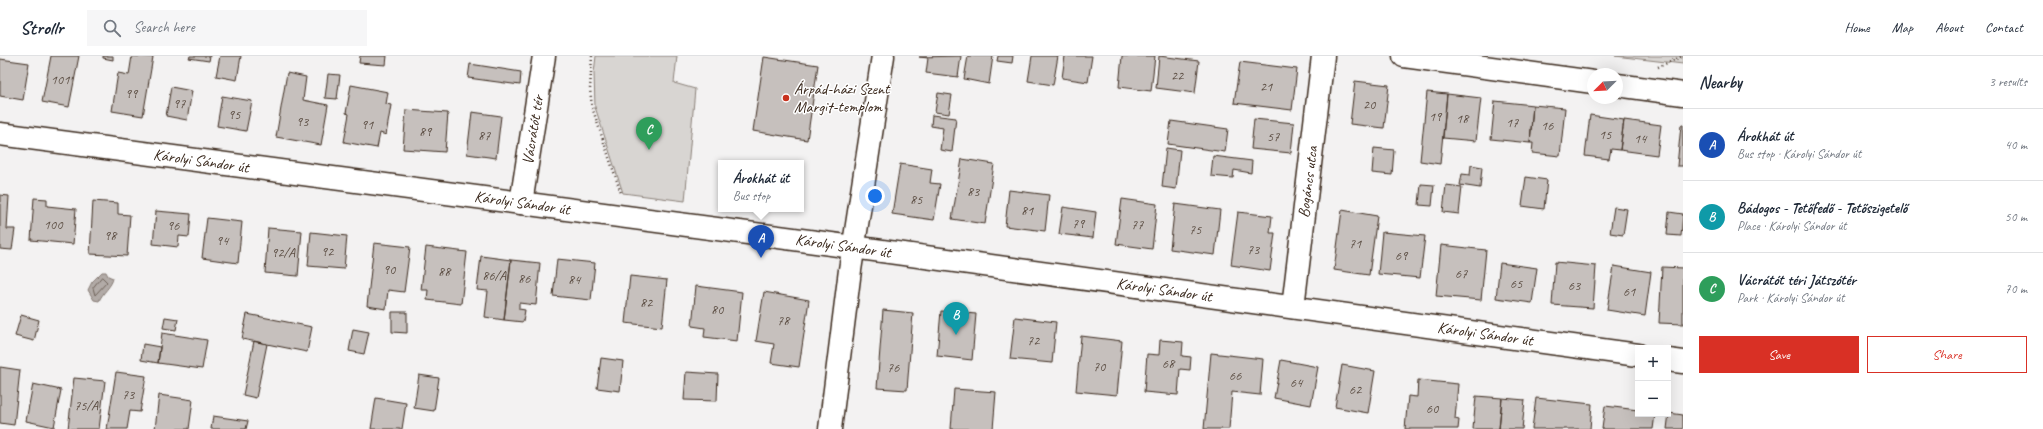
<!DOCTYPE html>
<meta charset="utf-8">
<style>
body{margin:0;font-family:Caveat,sans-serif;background:#f6f6f7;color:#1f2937}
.controls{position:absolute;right:12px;bottom:12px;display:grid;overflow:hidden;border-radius:0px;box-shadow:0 4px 16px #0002}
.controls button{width:36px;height:36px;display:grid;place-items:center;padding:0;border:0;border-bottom:1px solid #e0e1e3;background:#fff;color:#1f2937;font:20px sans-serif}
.compass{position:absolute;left:1587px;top:12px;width:36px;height:36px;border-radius:50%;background:#fff;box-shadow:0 4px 16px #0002;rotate:246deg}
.you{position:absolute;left:875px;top:140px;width:14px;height:14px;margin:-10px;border:3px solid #fff;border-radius:50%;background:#1a73e8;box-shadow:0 0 0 6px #1a73e833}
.badge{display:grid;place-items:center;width:26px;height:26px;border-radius:50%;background:#d93025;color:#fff;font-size:13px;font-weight:700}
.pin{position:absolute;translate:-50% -33px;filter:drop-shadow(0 1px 2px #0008)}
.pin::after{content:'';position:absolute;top:21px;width:14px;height:12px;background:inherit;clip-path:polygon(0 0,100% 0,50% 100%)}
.popup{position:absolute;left:718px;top:104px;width:86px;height:52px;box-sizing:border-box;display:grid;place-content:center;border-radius:0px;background:#fff;filter:drop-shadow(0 1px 3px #0005);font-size:13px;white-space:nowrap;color:#747a83}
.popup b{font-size:15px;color:#1f2937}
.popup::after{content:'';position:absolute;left:50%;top:100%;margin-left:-8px;border:8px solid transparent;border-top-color:#fff}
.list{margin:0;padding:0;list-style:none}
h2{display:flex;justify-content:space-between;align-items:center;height:52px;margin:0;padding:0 16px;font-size:17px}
h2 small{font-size:13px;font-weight:400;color:#747a83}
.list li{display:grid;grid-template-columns:26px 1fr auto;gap:12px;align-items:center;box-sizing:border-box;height:72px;padding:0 16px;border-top:1px solid #e0e1e3}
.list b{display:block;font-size:15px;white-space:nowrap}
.list p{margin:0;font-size:13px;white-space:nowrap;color:#747a83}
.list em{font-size:13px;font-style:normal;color:#747a83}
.actions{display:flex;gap:8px;padding:12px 16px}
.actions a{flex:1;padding:9px 0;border:1px solid #d93025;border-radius:0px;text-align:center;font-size:14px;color:#d93025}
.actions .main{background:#d93025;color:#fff}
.icon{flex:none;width:22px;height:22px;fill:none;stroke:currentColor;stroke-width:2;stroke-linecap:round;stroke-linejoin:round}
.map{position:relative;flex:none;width:1683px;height:373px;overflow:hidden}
header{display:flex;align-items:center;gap:24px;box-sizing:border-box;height:56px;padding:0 20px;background:#fff;border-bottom:1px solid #e0e1e3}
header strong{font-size:19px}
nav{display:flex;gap:22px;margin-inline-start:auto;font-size:14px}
.search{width:280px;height:36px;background:#f6f6f7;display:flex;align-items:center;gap:10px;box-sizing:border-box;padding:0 14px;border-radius:0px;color:#747a83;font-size:15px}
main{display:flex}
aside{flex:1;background:#fff}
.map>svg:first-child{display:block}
.green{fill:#d8d5d2;stroke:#8a8078}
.water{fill:#b2aba7;stroke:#827770}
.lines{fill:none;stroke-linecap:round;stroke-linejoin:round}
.shore{stroke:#6b5e55;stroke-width:1}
.building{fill:#c6c0bd;stroke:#3b2a1e}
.street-casing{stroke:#3b2a1e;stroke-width:25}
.secondary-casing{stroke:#3b2a1e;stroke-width:25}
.path{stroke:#3b2a1e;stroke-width:2.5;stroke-dasharray:1 3;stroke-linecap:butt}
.street{stroke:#fff;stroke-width:22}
.secondary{stroke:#fff;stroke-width:22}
.poi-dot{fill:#c8321e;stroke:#fff;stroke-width:1.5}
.labels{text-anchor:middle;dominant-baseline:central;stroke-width:3;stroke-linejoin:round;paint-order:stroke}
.number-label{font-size:14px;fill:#5e5046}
.poi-label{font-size:16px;fill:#3b2a1e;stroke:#fff;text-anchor:start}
.street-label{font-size:16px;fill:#3b2a1e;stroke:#fff}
</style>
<header>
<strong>Strollr</strong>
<div class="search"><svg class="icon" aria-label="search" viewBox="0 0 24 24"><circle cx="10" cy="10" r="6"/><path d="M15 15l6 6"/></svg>Search here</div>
<nav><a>Home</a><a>Map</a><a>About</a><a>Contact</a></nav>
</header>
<main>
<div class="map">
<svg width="1683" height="373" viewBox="0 0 1683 373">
<rect width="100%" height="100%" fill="#f3f2f2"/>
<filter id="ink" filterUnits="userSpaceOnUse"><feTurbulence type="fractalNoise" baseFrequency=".025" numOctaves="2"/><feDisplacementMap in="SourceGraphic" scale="8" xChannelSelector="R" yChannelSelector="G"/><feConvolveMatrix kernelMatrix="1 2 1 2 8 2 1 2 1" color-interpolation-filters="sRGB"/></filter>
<g filter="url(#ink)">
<path class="green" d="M 596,0 L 677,0 L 674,27 L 695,33 L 685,145 L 623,137 L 595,51 L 594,17 Z
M 1615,0 L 1683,0 L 1683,8 Z"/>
<path class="water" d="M 102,216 L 106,216 L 108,220 L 113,222 C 112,230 102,237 99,245 L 94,244 L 88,234 L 92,226 Z"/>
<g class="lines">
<path class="shore" d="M 102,221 L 107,226 L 95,239 L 93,232 Z"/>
</g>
<path class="building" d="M 51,0 L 79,0 L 69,51 L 42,46 Z
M 103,0 L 113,0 L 113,4 L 103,2 Z
M 132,0 L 153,1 L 143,60 L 112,55 L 118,17 L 129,19 Z
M 190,0 L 210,0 L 209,5 L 189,2 Z
M 220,0 L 241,0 L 237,24 L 216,20 Z
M 360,0 L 387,0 L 386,9 L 359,7 Z
M 961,0 L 958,21 L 926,17 L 928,2 L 919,1 Z
M 968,0 L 993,0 L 989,28 L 964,23 Z
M 998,0 L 1013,0 L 1012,7 L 997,5 Z
M 1032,0 L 1058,0 L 1053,29 L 1028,25 Z
M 1065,0 L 1092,0 L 1088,26 L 1062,22 Z
M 1122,0 L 1155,0 L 1151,35 L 1119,31 Z
M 1159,0 L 1199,5 L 1195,37 L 1156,32 Z
M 764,1 L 818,9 L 807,84 L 753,75 Z
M 0,3 L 29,7 L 23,44 L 0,40 Z
M 1240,6 L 1297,13 L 1292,54 L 1234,47 Z
M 470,8 L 521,16 L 520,29 L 468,22 Z
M 287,17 L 306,21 L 303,44 L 328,49 L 321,89 L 276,81 Z
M 328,18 L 340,19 L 337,43 L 325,42 Z
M 1355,25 L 1389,29 L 1384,72 L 1350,68 Z
M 351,29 L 388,36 L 386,48 L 391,49 L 386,79 L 380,77 L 377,92 L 344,86 L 349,58 L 346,57 Z
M 171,31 L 192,35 L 187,64 L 166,60 Z
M 1427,36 L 1447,38 L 1440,108 L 1420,105 Z
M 938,37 L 952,39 L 949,58 L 935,56 Z
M 1447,38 L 1481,42 L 1476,85 L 1443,82 Z
M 222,40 L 252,45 L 246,75 L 217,70 Z
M 1495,45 L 1533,49 L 1530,87 L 1491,83 Z
M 1533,49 L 1565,52 L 1560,100 L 1532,97 L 1533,87 L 1530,87 Z
M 406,54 L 448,57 L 445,96 L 403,93 Z
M 472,56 L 501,60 L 496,102 L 467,98 Z
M 932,59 L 956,62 L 952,96 L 940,94 L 943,72 L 931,70 Z
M 1590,59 L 1624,64 L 1620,94 L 1611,93 L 1609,103 L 1585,100 Z
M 1254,63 L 1294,67 L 1291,97 L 1251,93 Z
M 1624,64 L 1661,69 L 1657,99 L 1620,94 Z
M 1171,65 L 1228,73 L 1225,96 L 1168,88 Z
M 1681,69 L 1683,69 L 1683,110 L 1677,110 Z
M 1166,92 L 1180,94 L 1176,133 L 1162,131 Z
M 1374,92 L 1394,94 L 1392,119 L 1372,117 Z
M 1213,100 L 1252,105 L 1251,117 L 1234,114 L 1233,122 L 1211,120 Z
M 962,103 L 994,108 L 985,168 L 952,163 Z
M 900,108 L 932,113 L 930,127 L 940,128 L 934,164 L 892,158 Z
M 1471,109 L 1482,111 L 1480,132 L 1460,129 L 1462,118 L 1470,119 Z
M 1526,121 L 1547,124 L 1544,153 L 1522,150 Z
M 1421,128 L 1434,129 L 1432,150 L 1419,149 Z
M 1446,129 L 1462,131 L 1459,158 L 1443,156 Z
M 1009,134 L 1049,139 L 1045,175 L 1005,170 Z
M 0,139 L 9,140 L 7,173 L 15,173 L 12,194 L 0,193 Z
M 34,142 L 47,143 L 47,150 L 76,153 L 73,188 L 31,184 Z
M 1122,143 L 1157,148 L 1152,193 L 1116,188 Z
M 93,145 L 118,147 L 118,158 L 130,159 L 127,200 L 90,198 Z
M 1175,148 L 1220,154 L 1215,199 L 1170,193 Z
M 1063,151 L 1096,156 L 1093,182 L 1059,178 Z
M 1614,151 L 1627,153 L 1623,179 L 1610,177 Z
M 1342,154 L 1377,160 L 1369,219 L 1334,214 Z
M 156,155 L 191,158 L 189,181 L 179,180 L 178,191 L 153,188 Z
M 1238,156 L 1272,160 L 1270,177 L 1275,177 L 1270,215 L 1231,209 Z
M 1669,156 L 1683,158 L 1681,180 L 1667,179 Z
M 207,162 L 242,166 L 238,207 L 202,202 Z
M 268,172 L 302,175 L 298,220 L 265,217 Z
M 311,176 L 347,180 L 344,213 L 308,210 Z
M 1382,176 L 1425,180 L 1420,222 L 1378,218 Z
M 374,187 L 410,191 L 404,236 L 388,234 L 386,253 L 367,250 Z
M 1441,189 L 1486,194 L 1481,244 L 1436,240 Z
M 426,191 L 467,196 L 461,248 L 427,244 L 428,234 L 421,234 Z
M 481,200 L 511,204 L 504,264 L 485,261 L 488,235 L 477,234 Z
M 557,203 L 595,207 L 591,244 L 553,240 Z
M 511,204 L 540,207 L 536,249 L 519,247 L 519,253 L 525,254 L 523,266 L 504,264 Z
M 1555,206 L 1596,210 L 1593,252 L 1552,249 Z
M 1500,207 L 1537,212 L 1532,247 L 1496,242 Z
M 1614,210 L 1651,216 L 1645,260 L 1607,254 Z
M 1662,211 L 1683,212 L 1683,268 L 1659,267 Z
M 630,220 L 667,224 L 662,271 L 625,267 Z
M 696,230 L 742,236 L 737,285 L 704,281 L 705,272 L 692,270 Z
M 764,236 L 809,244 L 799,311 L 771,307 L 774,288 L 756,285 Z
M 883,254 L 913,257 L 907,334 L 877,332 Z
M 941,255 L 976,258 L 972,304 L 937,300 Z
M 392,256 L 407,256 L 407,277 L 392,276 Z
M 247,258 L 312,271 L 307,296 L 242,283 Z
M 21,259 L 39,264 L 34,285 L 15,280 Z
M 165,261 L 178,263 L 176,274 L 163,272 Z
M 1015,261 L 1056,266 L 1052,307 L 1010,303 Z
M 353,273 L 369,276 L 364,298 L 349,295 Z
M 162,277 L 207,284 L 202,313 L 158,307 Z
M 1081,280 L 1122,285 L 1117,339 L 1076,335 Z
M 1160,284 L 1183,286 L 1182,300 L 1191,301 L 1190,314 L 1180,313 L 1178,339 L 1144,336 L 1147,298 L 1159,299 Z
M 254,285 L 267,288 L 256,342 L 243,339 Z
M 143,288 L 160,291 L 158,307 L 141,304 Z
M 1211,297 L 1263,303 L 1260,339 L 1232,336 L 1229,373 L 1204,373 Z
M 601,302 L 623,305 L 620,335 L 597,332 Z
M 1281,304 L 1318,311 L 1311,349 L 1274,342 Z
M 1342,309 L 1375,315 L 1368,357 L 1335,351 Z
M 0,311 L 20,314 L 14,369 L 0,367 Z
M 116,316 L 146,320 L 140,356 L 130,355 L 127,373 L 107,373 Z
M 686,316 L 718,318 L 717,345 L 684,344 Z
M 419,319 L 439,322 L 434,355 L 414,352 Z
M 74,322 L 105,325 L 99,373 L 68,373 Z
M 1418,324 L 1458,328 L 1455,363 L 1459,364 L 1458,373 L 1405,373 L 1408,340 L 1417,341 Z
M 33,328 L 61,334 L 54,371 L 26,365 Z
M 954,333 L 996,336 L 993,373 L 951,373 Z
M 159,339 L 193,344 L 189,373 L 155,373 Z
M 1476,340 L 1502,342 L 1499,373 L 1473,373 Z
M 376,342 L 406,347 L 402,373 L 371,373 Z
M 1502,342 L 1525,344 L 1522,373 L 1499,373 Z
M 1536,342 L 1592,348 L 1590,373 L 1532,373 Z
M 1605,350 L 1638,354 L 1638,358 L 1655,358 L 1653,373 L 1602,373 Z
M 1669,357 L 1683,359 L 1683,373 L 1667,373 Z
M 213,360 L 248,365 L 246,373 L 211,373 Z"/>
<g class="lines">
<defs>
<path id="street" d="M 1404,0 L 1593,26
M 1617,29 L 1683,38
M 521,147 L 544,0
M 1293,251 L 1323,0
M 830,373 L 850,214 L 883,0"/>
<path id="secondary" d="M 0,78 L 831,188 L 1638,299
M 1668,304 L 1683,306"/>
</defs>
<use href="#street" class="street-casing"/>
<use href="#secondary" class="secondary-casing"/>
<path class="path" d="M 592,0 L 590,33 L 592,51 L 621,137
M 1658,11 L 1683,0"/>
<use href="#street" class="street"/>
<use href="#secondary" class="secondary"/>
</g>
</g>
<circle class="poi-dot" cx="786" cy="42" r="4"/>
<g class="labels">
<g class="number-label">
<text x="1177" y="19">22</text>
<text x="60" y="23">101</text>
<text x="1266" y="30">21</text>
<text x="131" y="37">99</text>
<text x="179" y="47">97</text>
<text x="1369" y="48">20</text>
<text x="234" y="58">95</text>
<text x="1435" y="60">19</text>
<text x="1462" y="62">18</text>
<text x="302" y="65">93</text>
<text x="1512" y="66">17</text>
<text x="367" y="68">91</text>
<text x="1547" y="69">16</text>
<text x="425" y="75">89</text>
<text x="1605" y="78">15</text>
<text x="484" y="79">87</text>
<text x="1273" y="80">57</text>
<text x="1640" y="82">14</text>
<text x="973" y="135">83</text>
<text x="916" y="143">85</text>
<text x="1027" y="154">81</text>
<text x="1078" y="167">79</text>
<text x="53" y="168">100</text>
<text x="1137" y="168">77</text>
<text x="173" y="169">96</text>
<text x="1195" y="173">75</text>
<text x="110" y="179">98</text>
<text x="222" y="184">94</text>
<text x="1355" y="187">71</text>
<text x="1253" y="193">73</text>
<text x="327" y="195">92</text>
<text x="283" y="196">92/A</text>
<text x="1401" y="199">69</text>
<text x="389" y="213">90</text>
<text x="444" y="215">88</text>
<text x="1461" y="217">67</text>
<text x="494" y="219">86/A</text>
<text x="524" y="222">86</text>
<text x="574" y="223">84</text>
<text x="1516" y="227">65</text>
<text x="1574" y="229">63</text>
<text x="1629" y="235">61</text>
<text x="646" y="246">82</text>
<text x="717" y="253">80</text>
<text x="783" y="264">78</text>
<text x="1033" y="284">72</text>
<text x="1168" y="307">68</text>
<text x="1099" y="310">70</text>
<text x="893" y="311">76</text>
<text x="1235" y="319">66</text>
<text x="1296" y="326">64</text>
<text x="1355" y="333">62</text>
<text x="128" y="338">73</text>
<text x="86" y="349">75/A</text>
<text x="1432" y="352">60</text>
</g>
<g class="poi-label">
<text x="794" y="33">Árpád-házi Szent<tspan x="794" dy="18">Margit-templom</tspan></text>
</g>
<g class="street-label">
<text transform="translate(533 74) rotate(-81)">Vácrátót tér</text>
<text transform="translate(201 105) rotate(8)">Károlyi Sándor út</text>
<text transform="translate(1308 126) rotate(-83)">Bogáncs utca</text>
<text transform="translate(522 147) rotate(8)">Károlyi Sándor út</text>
<text transform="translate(843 190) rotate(8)">Károlyi Sándor út</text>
<text transform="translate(1164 234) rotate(8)">Károlyi Sándor út</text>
<text transform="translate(1485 278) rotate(8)">Károlyi Sándor út</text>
</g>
</g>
</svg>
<div class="controls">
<button>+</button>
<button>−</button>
</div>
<svg class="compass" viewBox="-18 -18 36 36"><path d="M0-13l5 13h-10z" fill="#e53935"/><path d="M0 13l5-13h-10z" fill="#747a83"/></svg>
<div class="you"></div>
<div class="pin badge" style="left:761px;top:202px;background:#1a4fb4">A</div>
<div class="popup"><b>Árokhát út</b>Bus stop</div>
<div class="pin badge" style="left:956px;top:279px;background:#0f9aa8">B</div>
<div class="pin badge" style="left:649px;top:94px;background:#2e9e5b">C</div>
</div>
<aside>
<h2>Nearby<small>3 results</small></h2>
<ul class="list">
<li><span class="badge" style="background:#1a4fb4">A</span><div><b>Árokhát út</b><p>Bus stop · Károlyi Sándor út</p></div><em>40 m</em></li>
<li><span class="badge" style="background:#0f9aa8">B</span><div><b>Bádogos - Tetőfedő - Tetőszigetelő</b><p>Place · Károlyi Sándor út</p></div><em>50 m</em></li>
<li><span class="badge" style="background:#2e9e5b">C</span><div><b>Vácrátót téri Játszótér</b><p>Park · Károlyi Sándor út</p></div><em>70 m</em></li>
</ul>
<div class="actions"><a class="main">Save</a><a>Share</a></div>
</aside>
</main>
